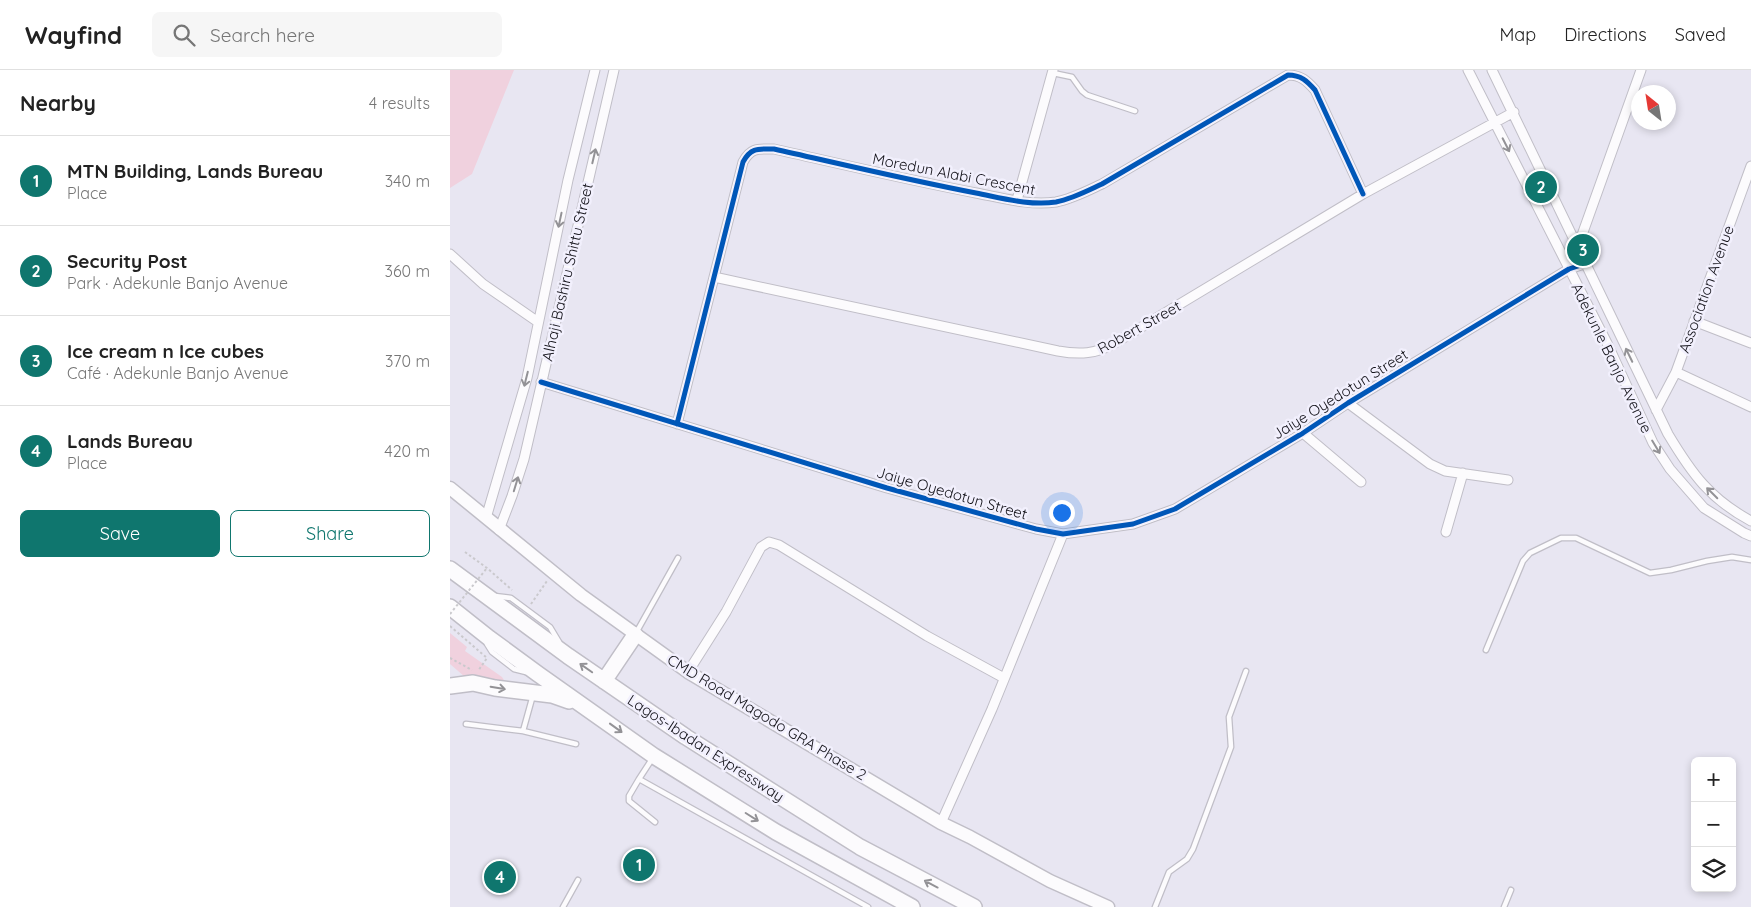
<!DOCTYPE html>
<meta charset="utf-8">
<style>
body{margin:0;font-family:Quicksand,sans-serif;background:#f6f6f6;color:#222}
.controls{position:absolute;right:15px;bottom:15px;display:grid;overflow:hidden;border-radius:8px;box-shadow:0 2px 8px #0003}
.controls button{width:45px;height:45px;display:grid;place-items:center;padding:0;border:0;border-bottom:1px solid #e0e0e0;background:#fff;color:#222;font:25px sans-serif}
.compass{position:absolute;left:1181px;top:15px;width:45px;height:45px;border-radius:50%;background:#fff;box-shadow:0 2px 8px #0003;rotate:330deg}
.you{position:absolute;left:611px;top:442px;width:18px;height:18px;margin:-12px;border:4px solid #fff;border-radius:50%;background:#1a73e8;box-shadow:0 0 0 8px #1a73e833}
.badge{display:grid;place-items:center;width:32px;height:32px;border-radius:50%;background:#0f766e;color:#fff;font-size:16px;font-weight:700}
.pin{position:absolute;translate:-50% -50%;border:2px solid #fff;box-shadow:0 1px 5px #0006}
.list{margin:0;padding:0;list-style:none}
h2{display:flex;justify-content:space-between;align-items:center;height:65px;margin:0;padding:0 20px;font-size:21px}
h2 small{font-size:16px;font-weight:400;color:#767676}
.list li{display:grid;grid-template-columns:32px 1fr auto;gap:15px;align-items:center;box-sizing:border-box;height:90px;padding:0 20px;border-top:1px solid #e0e0e0}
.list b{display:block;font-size:19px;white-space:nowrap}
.list p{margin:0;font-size:16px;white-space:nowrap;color:#767676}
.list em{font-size:16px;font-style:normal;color:#767676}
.actions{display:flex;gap:10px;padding:15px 20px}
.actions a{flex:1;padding:11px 0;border:1px solid #0f766e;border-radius:8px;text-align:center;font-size:18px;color:#0f766e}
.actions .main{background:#0f766e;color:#fff}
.icon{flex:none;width:28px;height:28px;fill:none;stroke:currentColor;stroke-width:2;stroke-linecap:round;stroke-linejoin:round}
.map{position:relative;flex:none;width:1301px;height:837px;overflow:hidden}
header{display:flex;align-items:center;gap:30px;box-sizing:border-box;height:70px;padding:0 25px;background:#fff;border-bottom:1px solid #e0e0e0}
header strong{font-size:24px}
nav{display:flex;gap:28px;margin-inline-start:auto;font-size:18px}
.search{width:350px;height:45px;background:#f6f6f6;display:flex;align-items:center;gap:12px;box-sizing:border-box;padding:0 18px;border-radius:8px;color:#767676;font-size:19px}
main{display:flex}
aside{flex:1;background:#fff}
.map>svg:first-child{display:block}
.green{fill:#f0d1de}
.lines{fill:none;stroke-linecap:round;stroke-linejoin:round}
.lane-casing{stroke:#c0bec7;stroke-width:7}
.street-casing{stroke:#c0bec7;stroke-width:11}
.secondary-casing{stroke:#c0bec7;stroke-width:15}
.highway-casing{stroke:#c0bec7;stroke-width:18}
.path{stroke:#cac9cd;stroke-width:2;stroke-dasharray:2.5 2.5;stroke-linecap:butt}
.lane{stroke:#fcfbfd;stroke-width:4.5}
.street{stroke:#fcfbfd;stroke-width:9}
.secondary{stroke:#fcfbfd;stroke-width:12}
.highway{stroke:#fcfbfd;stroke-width:15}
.path-bridge{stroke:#cac9cd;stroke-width:2;stroke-dasharray:2.5 2.5;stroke-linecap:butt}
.cycleway-casing{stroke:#f2f0fd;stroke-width:8}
.cycleway{stroke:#0057b8;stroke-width:5}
.oneway{stroke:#939296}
.labels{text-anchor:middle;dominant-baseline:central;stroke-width:5;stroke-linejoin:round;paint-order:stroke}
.street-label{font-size:15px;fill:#131219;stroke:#f2f0fd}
</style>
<header>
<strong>Wayfind</strong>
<div class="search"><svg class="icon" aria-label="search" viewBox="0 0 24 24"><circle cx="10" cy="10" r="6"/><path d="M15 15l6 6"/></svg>Search here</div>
<nav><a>Map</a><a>Directions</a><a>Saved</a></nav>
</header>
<main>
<aside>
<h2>Nearby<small>4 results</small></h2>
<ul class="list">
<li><span class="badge">1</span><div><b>MTN Building, Lands Bureau</b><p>Place</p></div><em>340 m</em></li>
<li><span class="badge">2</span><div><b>Security Post</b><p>Park · Adekunle Banjo Avenue</p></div><em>360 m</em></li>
<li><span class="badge">3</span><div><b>Ice cream n Ice cubes</b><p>Café · Adekunle Banjo Avenue</p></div><em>370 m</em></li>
<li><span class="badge">4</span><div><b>Lands Bureau</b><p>Place</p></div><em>420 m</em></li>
</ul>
<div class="actions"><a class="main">Save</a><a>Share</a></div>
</aside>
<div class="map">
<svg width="1301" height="837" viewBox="0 0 1301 837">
<rect width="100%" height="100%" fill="#e8e6f2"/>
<path class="green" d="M 0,0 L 64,0 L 22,104 L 0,118 Z
M 0,563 L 17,577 L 15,581 L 52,607 L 55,612 L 15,607 L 0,594 Z"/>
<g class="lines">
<defs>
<path id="lane" d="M 603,3 L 622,7 L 632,21 L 637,25 L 685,41
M 45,526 L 61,528 L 100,557 L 109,572
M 186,563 L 228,488
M 37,574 L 42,582 L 64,599 L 76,602
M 1036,580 L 1073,491 L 1080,483 L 1111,468 L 1126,468 L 1200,503 L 1221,500 L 1257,491 L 1282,487 L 1301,490
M 16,654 L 73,661 L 126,674
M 73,661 L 83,625
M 202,689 L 189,709 L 418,837
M 189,709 L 179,726 L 179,731 L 205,752
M 113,837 L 128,810
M 705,837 L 719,802 L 737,789 L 743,779 L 781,677 L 779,647 L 796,601
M 1054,837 L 1061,820"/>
<path id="street" d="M 1018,0 L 1157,273 L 1203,373 L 1220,399 L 1254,438 L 1294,463 L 1301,466
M 1042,0 L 1218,364 C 1242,404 1260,429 1301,451
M 567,130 L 603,0
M 1127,179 L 1191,0
M 0,184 L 33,214 L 88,252
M 264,207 L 608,281 C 630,285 646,284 665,273 L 913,124 L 1064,42
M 1244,251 L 1301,273
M 1226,302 L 1301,337
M 91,312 L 437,418 L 586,459 L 613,464 L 683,454 L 725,439 L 853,363 L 898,333 L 1119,199 L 1134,194
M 898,333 L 980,394 L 995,401 L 1058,410
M 1206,340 L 1226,302 L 1301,96
M 227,354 L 293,92 C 301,77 309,79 324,79 C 391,94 458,110 526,123 C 552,128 580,136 606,132 C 622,129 637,121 652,114 L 838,5 C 851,5 857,11 865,20 L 913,124
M 853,363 L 911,412
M 36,448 L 77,308 L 118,110 L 145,0
M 49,460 L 62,426 L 74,389 L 164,0
M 996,462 L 1013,403
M 238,602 L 276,542 L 311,477 L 319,472 L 329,475 L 477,566 L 554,608
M 491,753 L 542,639 L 613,464"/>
<path id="secondary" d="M 0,418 L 131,525 L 238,602 L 491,753 L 520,767 L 600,811 L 658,837"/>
<path id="highway" d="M 0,499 L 118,586 L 236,667 L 410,777 L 524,837
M 0,537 L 39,568 L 88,604 L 204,686 L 326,762 L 462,837
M 154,611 L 185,565
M 0,616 L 23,613 L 45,618 L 102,625 L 119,631"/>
</defs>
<use href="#lane" class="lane-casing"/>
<use href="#street" class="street-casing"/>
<use href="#secondary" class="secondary-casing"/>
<use href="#highway" class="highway-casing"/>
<path class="path" d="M 15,482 L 37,498 L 62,520
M 81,534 L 97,511
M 0,556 L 37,588 L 28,601
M 0,588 L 22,600"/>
<use href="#lane" class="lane"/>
<use href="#street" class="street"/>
<use href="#secondary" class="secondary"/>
<use href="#highway" class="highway"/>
<path class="path-bridge" d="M 0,544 L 37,498"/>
<defs>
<path id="cycleway" d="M 91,312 L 437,418 L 586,459 L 613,464 L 683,454 L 725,439 L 853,363 L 898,333 L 1119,199 L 1134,194
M 227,354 L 293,92 C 301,77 309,79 324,79 C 391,94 458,110 526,123 C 552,128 580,136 606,132 C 622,129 637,121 652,114 L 838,5 C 851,5 857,11 865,20 L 913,124"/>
</defs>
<use href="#cycleway" class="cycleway-casing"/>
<use href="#cycleway" class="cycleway"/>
</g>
<defs><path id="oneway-shaft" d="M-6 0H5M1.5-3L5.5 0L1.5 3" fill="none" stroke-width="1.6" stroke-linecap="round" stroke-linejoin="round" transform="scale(1.25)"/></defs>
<g class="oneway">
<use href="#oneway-shaft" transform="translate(1056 75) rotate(63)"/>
<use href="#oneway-shaft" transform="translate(144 86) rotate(-77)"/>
<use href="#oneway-shaft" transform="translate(110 150) rotate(102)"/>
<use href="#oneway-shaft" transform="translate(1179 285) rotate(-116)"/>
<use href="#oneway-shaft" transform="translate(76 309) rotate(104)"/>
<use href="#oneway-shaft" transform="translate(1206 377) rotate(59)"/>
<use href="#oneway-shaft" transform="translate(66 414) rotate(-73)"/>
<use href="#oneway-shaft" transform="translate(1262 423) rotate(-135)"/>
<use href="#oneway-shaft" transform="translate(136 598) rotate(-145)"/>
<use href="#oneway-shaft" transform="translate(48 618) rotate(10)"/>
<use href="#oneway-shaft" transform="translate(166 658) rotate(36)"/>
<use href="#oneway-shaft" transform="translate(302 747) rotate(32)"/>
<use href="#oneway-shaft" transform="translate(481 814) rotate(-152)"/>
</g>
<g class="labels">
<g class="street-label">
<text transform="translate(504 104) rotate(11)">Moredun Alabi Crescent</text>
<text transform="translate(117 202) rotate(-77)">Alhaji Bashiru Shittu Street</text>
<text transform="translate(1256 219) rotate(-70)">Association Avenue</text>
<text transform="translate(689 257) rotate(-29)">Robert Street</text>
<text transform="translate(1162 288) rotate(64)">Adekunle Banjo Avenue</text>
<text transform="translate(890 324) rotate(-32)">Jaiye Oyedotun Street</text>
<text transform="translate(502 423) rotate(16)">Jaiye Oyedotun Street</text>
<text transform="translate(317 647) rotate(31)">CMD Road Magodo GRA Phase 2</text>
<text transform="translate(256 678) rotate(33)">Lagos-Ibadan Expressway</text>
</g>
</g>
</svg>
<div class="controls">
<button>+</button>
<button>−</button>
<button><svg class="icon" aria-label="layers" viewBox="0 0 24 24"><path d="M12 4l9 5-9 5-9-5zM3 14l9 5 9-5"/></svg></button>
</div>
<svg class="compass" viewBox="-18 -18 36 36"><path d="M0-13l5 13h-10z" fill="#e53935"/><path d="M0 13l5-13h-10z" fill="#767676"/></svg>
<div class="you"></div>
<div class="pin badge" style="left:189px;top:795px">1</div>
<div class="pin badge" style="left:1091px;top:117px">2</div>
<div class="pin badge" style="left:1133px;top:180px">3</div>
<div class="pin badge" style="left:50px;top:807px">4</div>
</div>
</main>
